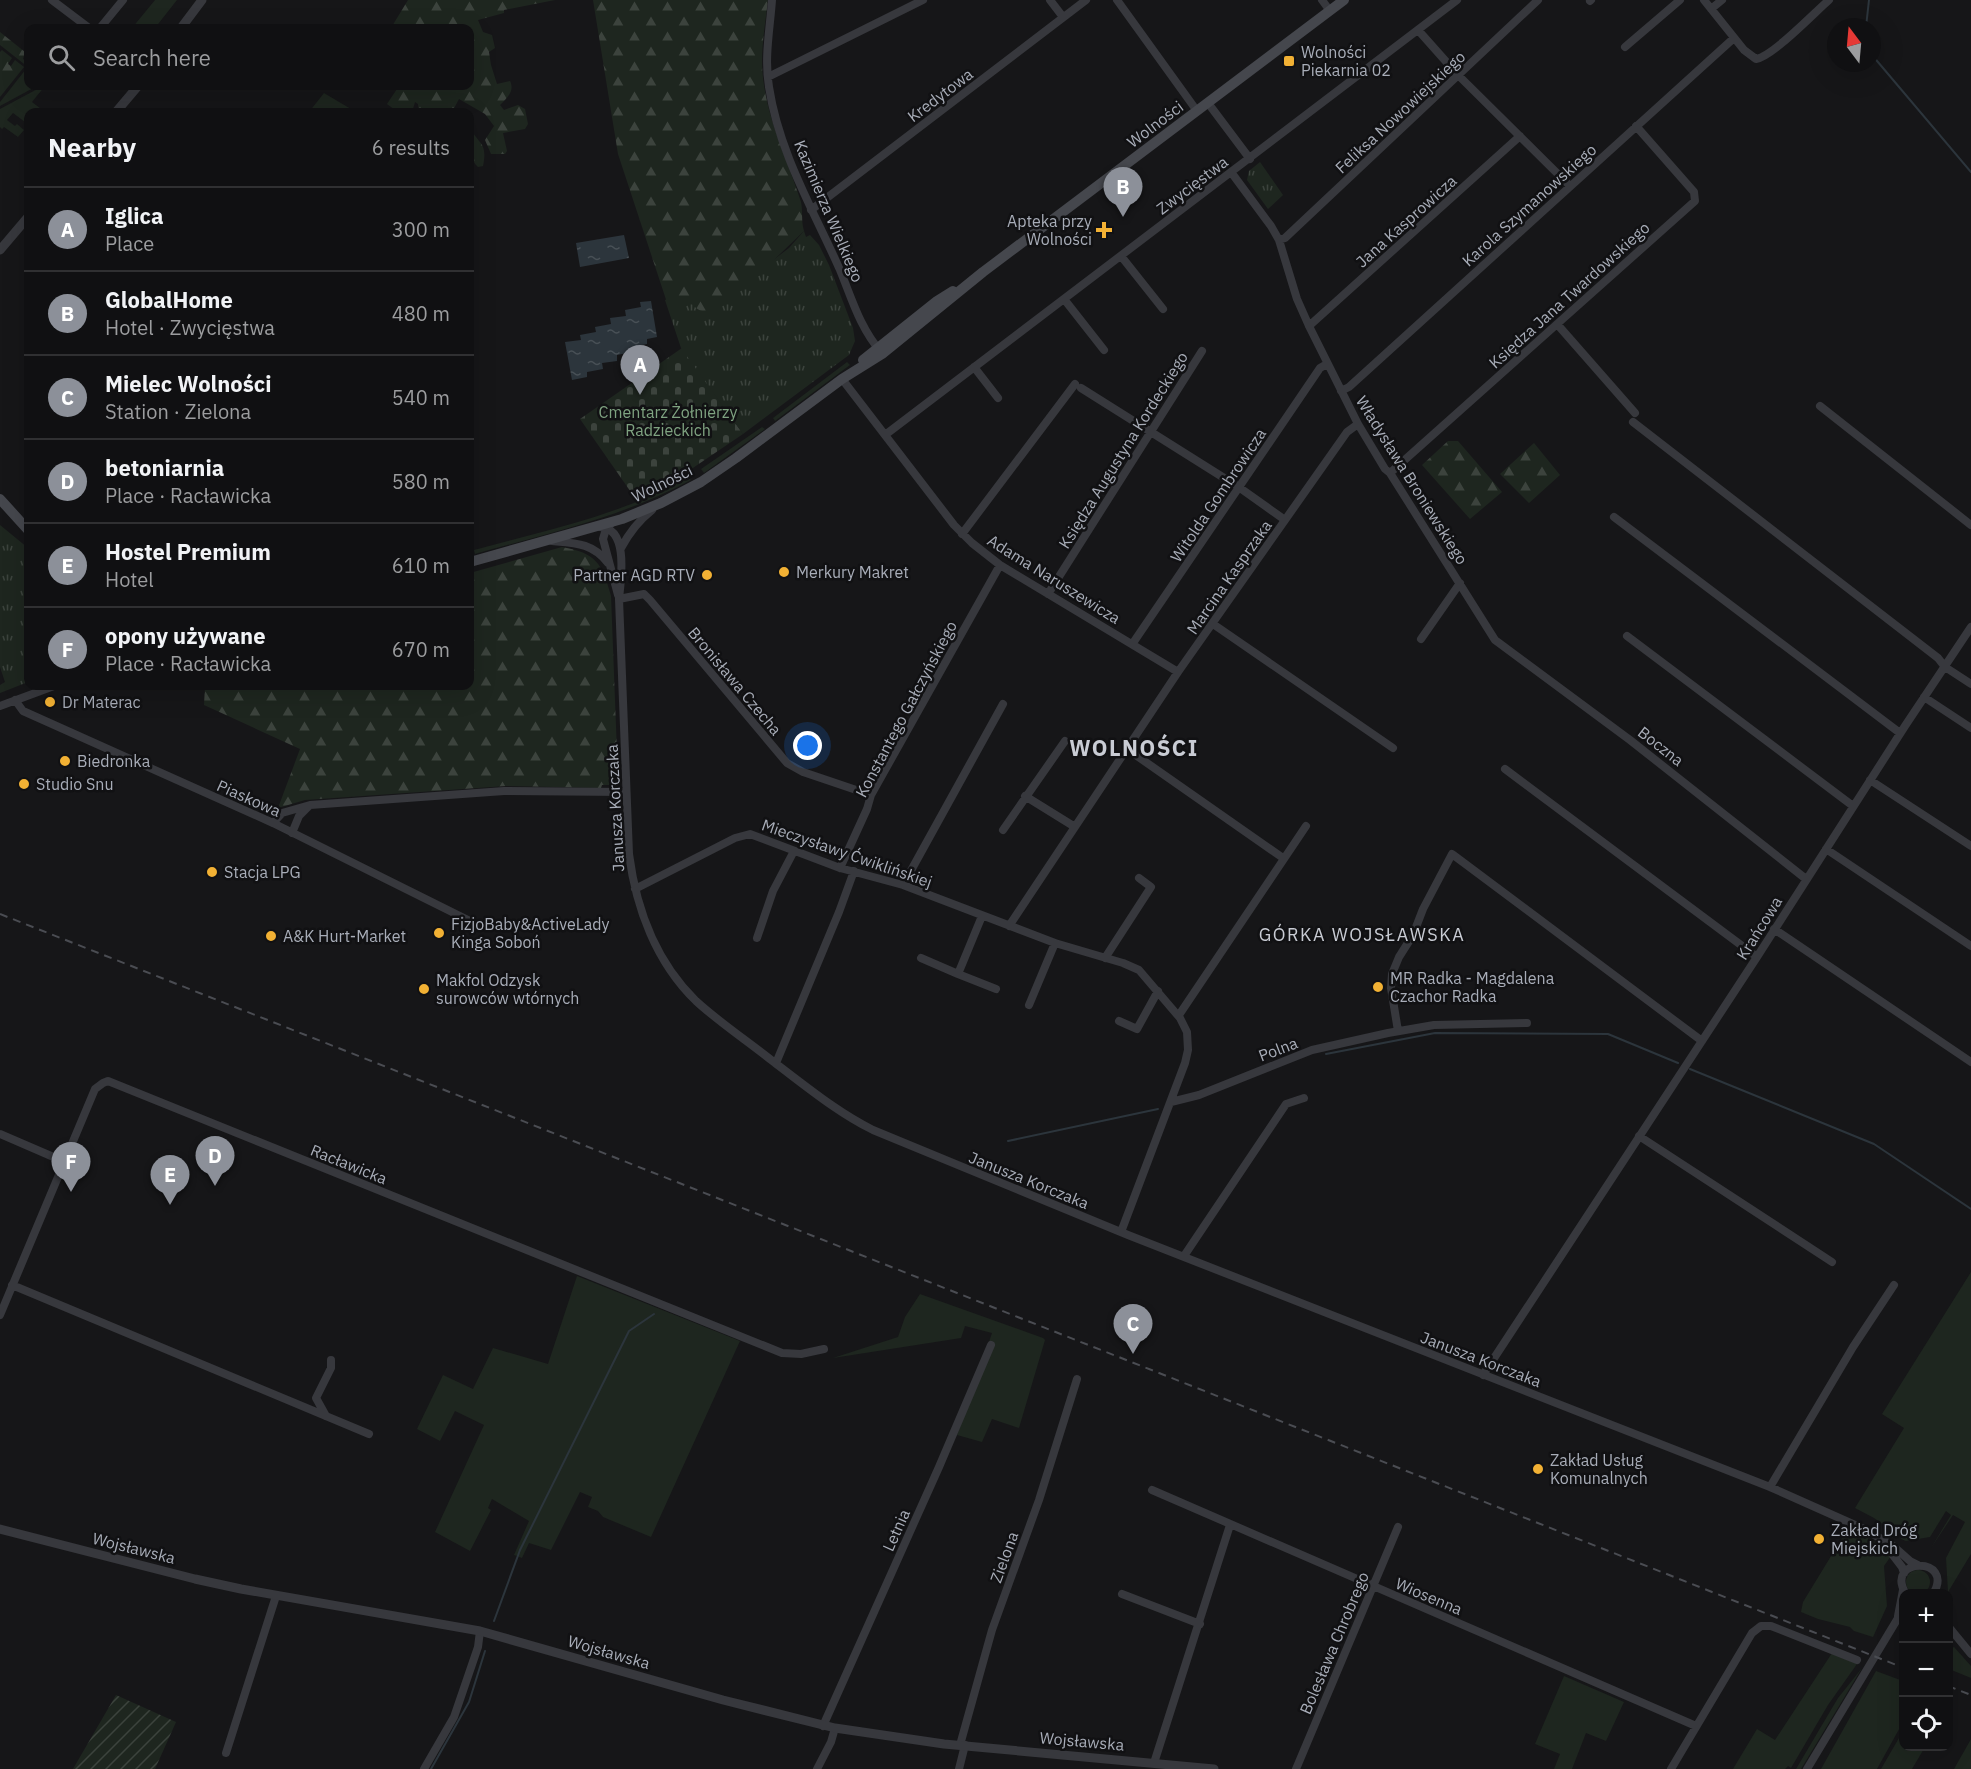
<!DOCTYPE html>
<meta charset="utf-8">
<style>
body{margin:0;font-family:"IBM Plex Sans",sans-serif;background:#1e1e20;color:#f1f3f6}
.controls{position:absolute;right:18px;bottom:18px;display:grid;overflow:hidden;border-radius:12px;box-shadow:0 6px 24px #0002}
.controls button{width:54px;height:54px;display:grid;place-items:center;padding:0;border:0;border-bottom:2px solid #303032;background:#101012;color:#f1f3f6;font:30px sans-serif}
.compass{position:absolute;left:1827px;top:18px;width:54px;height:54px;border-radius:50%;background:#101012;box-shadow:0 6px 24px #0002;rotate:344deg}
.you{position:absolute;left:808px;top:746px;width:21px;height:21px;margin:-15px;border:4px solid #fff;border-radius:50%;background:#1a73e8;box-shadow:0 0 0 9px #1a73e833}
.badge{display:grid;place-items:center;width:39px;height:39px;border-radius:50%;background:#8c9099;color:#fff;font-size:20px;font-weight:700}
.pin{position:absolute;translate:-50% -50px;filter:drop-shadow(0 2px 3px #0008)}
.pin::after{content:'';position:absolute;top:32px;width:21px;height:18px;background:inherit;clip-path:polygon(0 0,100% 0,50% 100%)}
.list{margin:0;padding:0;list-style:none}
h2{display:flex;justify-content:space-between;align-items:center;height:78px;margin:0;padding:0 24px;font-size:26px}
h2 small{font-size:20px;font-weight:400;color:#9c9d9f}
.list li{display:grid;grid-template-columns:39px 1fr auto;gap:18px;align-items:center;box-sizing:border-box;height:84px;padding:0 24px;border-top:2px solid #303032}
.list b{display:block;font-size:22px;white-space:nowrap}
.list p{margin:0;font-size:20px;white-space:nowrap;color:#9c9d9f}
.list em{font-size:20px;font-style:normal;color:#9c9d9f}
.icon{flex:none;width:33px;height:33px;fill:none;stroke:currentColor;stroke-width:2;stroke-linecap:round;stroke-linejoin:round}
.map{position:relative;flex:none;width:1971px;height:1769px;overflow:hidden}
.search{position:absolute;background:#101012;box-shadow:0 6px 24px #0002;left:24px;top:24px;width:450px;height:66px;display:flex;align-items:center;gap:15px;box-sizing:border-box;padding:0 21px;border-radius:12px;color:#9c9d9f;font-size:22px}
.panel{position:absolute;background:#101012;box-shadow:0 6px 24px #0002;left:24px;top:108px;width:450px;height:582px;border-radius:12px}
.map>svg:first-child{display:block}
.grass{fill:#1e261f}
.forest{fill:url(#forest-firs)}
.cemetery{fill:url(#cemetery-stones)}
.park{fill:url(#park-tufts)}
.garden{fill:url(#garden-furrows)}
.water{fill:url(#water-ripples)}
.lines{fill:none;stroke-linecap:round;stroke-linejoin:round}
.stream{stroke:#2c353c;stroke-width:2}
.minor{stroke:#37383d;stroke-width:8}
.tertiary{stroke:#37383d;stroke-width:9}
.secondary{stroke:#45474d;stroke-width:10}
.rail{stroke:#4a4c52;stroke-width:2;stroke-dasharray:8 6;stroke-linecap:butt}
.poi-dot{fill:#f2b134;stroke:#111113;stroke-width:2}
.labels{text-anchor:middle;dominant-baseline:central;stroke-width:5;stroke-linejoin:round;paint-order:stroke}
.poi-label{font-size:16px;fill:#a8adb8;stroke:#111113;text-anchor:start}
.street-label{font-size:16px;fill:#a8adb8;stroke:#111113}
.park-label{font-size:16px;fill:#7fa381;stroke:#111113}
.neighbourhood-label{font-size:18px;letter-spacing:1.5px;fill:#c9ccd4;stroke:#111113}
.district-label{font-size:22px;font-weight:bold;letter-spacing:1.5px;fill:#c9ccd4;stroke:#111113}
</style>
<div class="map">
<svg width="1971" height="1769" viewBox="0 0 1971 1769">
<defs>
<pattern id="forest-firs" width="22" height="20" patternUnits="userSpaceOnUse" patternTransform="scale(1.5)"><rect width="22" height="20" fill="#1e261f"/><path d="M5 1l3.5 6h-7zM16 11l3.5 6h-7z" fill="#3c433d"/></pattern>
<pattern id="cemetery-stones" width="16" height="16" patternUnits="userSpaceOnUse" patternTransform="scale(1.5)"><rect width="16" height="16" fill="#1e261f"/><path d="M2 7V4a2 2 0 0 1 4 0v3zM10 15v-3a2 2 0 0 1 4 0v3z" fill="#3c433d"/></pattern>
<pattern id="park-tufts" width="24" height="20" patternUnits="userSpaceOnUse" patternTransform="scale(1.5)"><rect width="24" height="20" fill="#1e261f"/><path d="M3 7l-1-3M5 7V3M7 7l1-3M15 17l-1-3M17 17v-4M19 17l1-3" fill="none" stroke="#3c433d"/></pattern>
<pattern id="garden-furrows" width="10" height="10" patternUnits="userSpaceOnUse" patternTransform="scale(1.5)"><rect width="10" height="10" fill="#1e261f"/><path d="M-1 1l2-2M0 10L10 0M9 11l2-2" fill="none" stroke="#3c433d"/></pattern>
<pattern id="water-ripples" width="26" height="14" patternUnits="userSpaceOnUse" patternTransform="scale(1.5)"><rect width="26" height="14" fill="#2c353c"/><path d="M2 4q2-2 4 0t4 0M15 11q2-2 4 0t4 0" fill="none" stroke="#485056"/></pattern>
</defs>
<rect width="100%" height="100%" fill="#161618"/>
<path class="grass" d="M 155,0 L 177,0 L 155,28 L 132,28 Z
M 26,69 L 28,71 L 28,86 L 37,86 L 0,106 L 0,102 Z
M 43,86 L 45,86 L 32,102 L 45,112 L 28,112 L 28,120 L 25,122 L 13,113 L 7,120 L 15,126 L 17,124 L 24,130 L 18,137 L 4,127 L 2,129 L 0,127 L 0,109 Z
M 324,93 L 356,112 L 309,112 Z
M 847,362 L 850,365 L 775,421 L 773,418 Z
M 762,427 L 765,429 L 704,473 L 701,469 Z
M 688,477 L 691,480 C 623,517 549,533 475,554 L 474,550 C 546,530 623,515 688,477 Z
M 1971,1272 L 1971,1554 L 1948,1592 L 1946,1558 L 1965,1522 L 1953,1515 L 1931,1548 L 1951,1515 L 1946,1511 L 1930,1537 L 1906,1541 L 1901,1539 L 1903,1536 L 1899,1533 L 1897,1534 L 1874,1518 L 1855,1508 L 1904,1428 L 1882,1414 Z
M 577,1276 L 740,1341 L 651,1537 L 603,1517 L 598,1511 L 588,1507 L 592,1497 L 580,1492 L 551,1550 L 529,1543 L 522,1558 L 514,1555 L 529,1521 L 492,1499 L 488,1508 L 491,1510 L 470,1551 L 435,1532 L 484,1425 L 455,1411 L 440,1441 L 417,1429 L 443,1375 L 473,1389 L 493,1348 L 548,1364 Z
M 920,1294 L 1043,1338 L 1045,1340 L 1019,1428 L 992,1419 L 982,1442 L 957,1435 L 992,1333 L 965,1326 L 961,1338 L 833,1358 L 898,1337 L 905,1317 Z
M 1850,1525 L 1861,1531 L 1860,1536 L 1865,1539 L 1868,1536 L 1891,1556 L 1884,1566 L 1887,1606 L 1873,1637 L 1854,1631 L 1850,1627 L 1818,1619 L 1801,1612 L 1803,1602 Z
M1906 1582a12 12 0 1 1 24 0a12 12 0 1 1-24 0Z
M 1949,1645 L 1951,1649 L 1954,1647 L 1971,1666 L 1971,1678 L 1949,1669 Z
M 1832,1653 L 1857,1664 L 1828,1705 L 1791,1768 L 1788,1766 L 1785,1769 L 1733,1769 L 1757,1729 L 1775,1740 Z
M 1862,1668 L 1801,1769 L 1796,1769 L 1838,1698 Z
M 1876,1671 L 1903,1681 L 1903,1722 L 1877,1769 L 1821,1769 Z
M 1564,1676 L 1624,1702 L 1606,1741 L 1586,1733 L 1572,1769 L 1554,1769 L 1560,1754 L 1535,1744 Z
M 1903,1731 L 1904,1746 L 1925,1747 L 1912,1769 L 1881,1769 Z
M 1971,1739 L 1971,1769 L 1954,1769 Z"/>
<path class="forest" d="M 408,0 L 555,0 L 504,10 L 504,13 L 478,20 L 483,32 L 492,35 L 495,48 L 489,52 L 491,65 L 497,84 L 510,81 C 515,91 507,98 500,105 L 504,110 L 518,105 L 525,109 L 528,124 L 525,129 L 503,133 L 507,151 L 505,154 L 491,154 L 485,140 L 494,126 L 485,114 L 459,99 L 452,112 L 419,112 L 418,104 L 415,102 L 412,112 L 398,112 L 387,104 L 399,86 L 470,86 L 470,28 L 391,28 Z
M 593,0 L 768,0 C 765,25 760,53 763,78 C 768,122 788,161 801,202 C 803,212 801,221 804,231 L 682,348 L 618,154 Z
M 0,32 L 25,52 L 23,59 L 28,63 L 28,67 L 0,45 Z
M 2,50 L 12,58 L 8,64 L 11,66 L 15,60 L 24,67 L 0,97 L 0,52 Z
M 470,127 C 478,145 488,141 483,166 L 478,167 C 468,158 469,140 470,127 Z
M 1448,441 L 1458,441 L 1502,492 L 1470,519 L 1422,465 Z
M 1534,443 L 1560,475 L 1529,503 L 1500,474 Z
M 562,547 C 596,553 602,563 611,596 L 618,779 L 613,785 L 602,785 L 601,788 L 506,786 L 305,800 L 278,808 L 300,749 L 204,705 L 205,686 L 470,686 L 470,573 Z"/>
<path class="cemetery" d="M 682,348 L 743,434 L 681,476 L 635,498 L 580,419 Z"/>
<path class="park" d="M 1260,162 L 1283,195 L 1268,209 L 1247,180 L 1249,171 Z
M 804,231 L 806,237 L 810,235 L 819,245 L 829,265 L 853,328 L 855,341 L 849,355 L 743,434 L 681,348 L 665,300 C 695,288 684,307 705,312 L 789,248 Z
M 0,525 L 28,548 L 28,682 L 0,693 L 0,685 L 5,682 L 0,667 Z"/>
<path class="garden" d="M 116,1695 L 176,1722 L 155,1769 L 73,1769 Z"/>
<path class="water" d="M 624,235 L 629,258 L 580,267 L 576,243 Z
M 651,301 L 657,337 L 647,339 L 647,344 L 632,347 L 632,352 L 617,355 L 617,361 L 602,363 L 603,369 L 587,372 L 587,377 L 572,380 L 565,342 L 581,340 L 580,335 L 596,332 L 595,327 L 611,324 L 610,318 L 626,316 L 625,310 L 641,307 L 640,302 Z"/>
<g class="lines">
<path class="stream" d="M 1866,27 L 1869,0
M 1872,55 L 1971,172
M 1326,1054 L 1435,1033 L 1608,1034 L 1678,1063
M 1690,1069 L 1874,1144 L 1971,1209
M 1008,1141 L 1158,1109
M 494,1621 L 520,1550 L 629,1331 L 654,1314
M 431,1769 L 469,1702 L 485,1651"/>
<path class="minor" d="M 52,0 L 89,28
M 772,0 C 770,29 764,58 769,87 C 779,153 814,211 840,270 C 852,299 860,328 881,352
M 1050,0 L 1063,17
M 1117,0 L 1197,111
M 1322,0 L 1330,11
M 1704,0 L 1744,50 L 1756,59 C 1773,56 1814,13 1829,0
M 1590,1 L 1591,0
M 1711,9 L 1722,0
M 100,28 L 123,0
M 1418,30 L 1458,75 L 1570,186
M 1625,47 L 1680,0
M 768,77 L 923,0
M 1208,103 L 1250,159
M 1231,172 L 1271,226 L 1279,240 L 1297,299 L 1309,326 L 1358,424 L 1385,469 L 1390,473 L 1495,640 L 1630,740 L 1806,879
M 811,210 L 1086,0
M 1279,240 L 1285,238 L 1538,0
M 1121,256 L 1163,309
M 1064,299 L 1104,350
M 1557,324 L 1635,413
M 1309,326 L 1520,136
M 974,367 L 998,398
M 842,379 L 954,525 L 972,543 L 1000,565 L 1178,672
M 1081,388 L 1240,488 L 1285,520
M 1341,391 L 1349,387 L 1734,38
M 1820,406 L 1971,525
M 1633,422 L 1938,658 L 1945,667 L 1971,684
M 885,435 L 1457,0
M 1390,473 L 1695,201 L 1694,192 L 1636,126
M 1614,517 L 1900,733
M 610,525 L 606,529 L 603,539 L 618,595
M 600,527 C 629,528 621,579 619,599 L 629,854 C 636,908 656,962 696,1001 C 720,1023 749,1042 775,1063 C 807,1087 837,1112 873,1130 L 1128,1235 L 1770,1487 L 1864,1529 L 1892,1545 L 1910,1561 L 1918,1565
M 962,534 L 1075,384
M 552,541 C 575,543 593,543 608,563
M 621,548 C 629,533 638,521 652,510
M 1048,594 L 1202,351
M 619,599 L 644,594 L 650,600 L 787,763 L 803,772 L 871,795
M 1213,624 L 1393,748
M 1627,636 L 1853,806
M 1421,639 L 1460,583
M 1133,643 L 1320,368 L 1327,364
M 1924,697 L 1971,728
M 15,700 L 23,711 L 273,823 L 472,922
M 0,706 L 54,686
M 1127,749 L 1283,858
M 1505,769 L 1757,957
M 1870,780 L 1971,846
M 1025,796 L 1075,827
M 273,823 L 282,813 L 310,805 L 504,791 L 626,792
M 1003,830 L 1065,741
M 292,833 L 299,816 L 309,806
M 1826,849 L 1971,946
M 840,868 L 867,809 L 871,795 L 1000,565
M 903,885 L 1003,704
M 635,889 L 735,838 L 750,834 L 840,868 L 903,885 L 1055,943 L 1123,963 L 1139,970 L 1180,1018 L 1187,1032 L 1188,1050 L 1185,1063 L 1121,1232
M 982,916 L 958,974 L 996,989
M 1009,926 L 1178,672 L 1347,432 L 1358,424
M 1774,929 L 1971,1062
M 757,938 L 773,891 L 794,851
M 921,958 L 958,974
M 1105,958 L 1151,887 L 1139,878
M 1029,1005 L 1055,943
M 1179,1015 L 1306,826
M 1119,1021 L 1137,1029 L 1158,991
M 1398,1031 L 1391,988 L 1392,974 L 1399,957 L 1413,935 L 1423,909 L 1452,854 L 1702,1041
M 776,1063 L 839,912 L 854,871
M 1171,1102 L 1199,1095 L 1312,1050 L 1388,1033 L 1434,1025 L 1527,1023
M 0,1134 L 65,1162
M 1639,1136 L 1832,1262
M 1184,1256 L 1286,1104 L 1304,1098
M 12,1285 L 369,1434
M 0,1315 L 95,1089 L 103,1083 L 108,1081 L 782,1353 L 801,1354 L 824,1349
M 1483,1375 L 1757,957 L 1905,726 L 1971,627
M 326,1416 L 316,1398 L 331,1368 L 331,1360
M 1770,1487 L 1853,1347 L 1894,1285
M 1152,1490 L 1696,1726
M 1883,1542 L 1902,1567 L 1904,1573
M 1122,1594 L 1200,1624
M 1906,1594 C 1883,1557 1956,1556 1933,1594
M 1898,1616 L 1903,1590
M 1948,1626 L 1971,1654
M 823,1726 L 939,1467 L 991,1345
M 960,1745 L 992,1630 L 1039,1500 L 1077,1379
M 226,1753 L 276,1596
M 1154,1763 L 1230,1525
M 424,1769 L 454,1717 L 478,1647 L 480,1631
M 817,1769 L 831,1742 L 835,1728
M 959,1769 L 965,1745
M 1296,1769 L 1398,1527
M 1671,1769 L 1752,1633 L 1761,1626 L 1771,1626 L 1857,1660
M 1807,1769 L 1898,1618 L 1904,1612"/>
<path class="tertiary" d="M 181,28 L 202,0
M 116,112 L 138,86
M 0,250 L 28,217
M 0,1529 L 195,1579 L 241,1589 L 480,1631 L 723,1700 L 835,1728 L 944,1744 L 1214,1769"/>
<path class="secondary" d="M 863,360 L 937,301 L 953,291
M 0,499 L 28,530
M 470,562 L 622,519 L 661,503 L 701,482 L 736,458 L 842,379 L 882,354 L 983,272 L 1344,0"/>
<path class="rail" d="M 0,914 L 1904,1668
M 1948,1686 L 1971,1695"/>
</g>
<g class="poi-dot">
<rect x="1283" y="55" width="12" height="12" rx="3"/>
<path d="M1101 221h6v6h6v6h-6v6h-6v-6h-6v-6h6z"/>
<circle cx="784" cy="572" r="6"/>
<circle cx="707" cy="575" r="6"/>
<circle cx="50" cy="702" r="6"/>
<circle cx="65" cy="761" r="6"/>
<circle cx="24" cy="784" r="6"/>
<circle cx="212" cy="872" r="6"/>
<circle cx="439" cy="933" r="6"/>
<circle cx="271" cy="936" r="6"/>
<circle cx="1378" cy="987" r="6"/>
<circle cx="424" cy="989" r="6"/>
<circle cx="1538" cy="1469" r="6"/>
<circle cx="1819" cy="1539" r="6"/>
</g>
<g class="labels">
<g class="poi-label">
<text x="1301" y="52">Wolności<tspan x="1301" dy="18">Piekarnia 02</tspan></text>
<text x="1092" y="221" text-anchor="end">Apteka przy<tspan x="1092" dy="18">Wolności</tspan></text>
<text x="796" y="572">Merkury Makret</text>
<text x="695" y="575" text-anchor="end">Partner AGD RTV</text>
<text x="62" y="702">Dr Materac</text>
<text x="77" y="761">Biedronka</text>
<text x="36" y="784">Studio Snu</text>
<text x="224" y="872">Stacja LPG</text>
<text x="451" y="924">FizjoBaby&amp;ActiveLady<tspan x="451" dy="18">Kinga Soboń</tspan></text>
<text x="283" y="936">A&amp;K Hurt-Market</text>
<text x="1390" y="978">MR Radka - Magdalena<tspan x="1390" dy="18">Czachor Radka</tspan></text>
<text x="436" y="980">Makfol Odzysk<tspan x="436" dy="18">surowców wtórnych</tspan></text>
<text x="1550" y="1460">Zakład Usług<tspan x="1550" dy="18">Komunalnych</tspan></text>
<text x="1831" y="1530">Zakład Dróg<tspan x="1831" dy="18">Miejskich</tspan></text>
</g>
<g class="street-label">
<text transform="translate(940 95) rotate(-37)">Kredytowa</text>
<text transform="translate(1400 112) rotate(-43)">Feliksa Nowowiejskiego</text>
<text transform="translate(1155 124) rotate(-37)">Wolności</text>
<text transform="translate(1192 185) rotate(-37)">Zwycięstwa</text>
<text transform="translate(1529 205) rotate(-42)">Karola Szymanowskiego</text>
<text transform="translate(829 211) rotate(67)">Kazimierza Wielkiego</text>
<text transform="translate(1406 221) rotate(-42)">Jana Kasprowicza</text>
<text transform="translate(1569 295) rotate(-42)">Księdza Jana Twardowskiego</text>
<text transform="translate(1123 450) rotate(-58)">Księdza Augustyna Kordeckiego</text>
<text transform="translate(1412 480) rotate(58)">Władysława Broniewskiego</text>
<text transform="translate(662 483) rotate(-26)">Wolności</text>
<text transform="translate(1218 495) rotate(-56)">Witolda Gombrowicza</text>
<text transform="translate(1229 577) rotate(-55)">Marcina Kasprzaka</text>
<text transform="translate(1054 579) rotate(32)">Adama Naruszewicza</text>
<text transform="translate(735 681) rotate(50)">Bronisława Czecha</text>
<text transform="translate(906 709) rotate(-62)">Konstantego Gałczyńskiego</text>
<text transform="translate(1661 746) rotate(38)">Boczna</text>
<text transform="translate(249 798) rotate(24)">Piaskowa</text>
<text transform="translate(615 808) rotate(-93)">Janusza Korczaka</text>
<text transform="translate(847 853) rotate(19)">Mieczysławy Ćwiklińskiej</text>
<text transform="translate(1759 928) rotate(-58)">Krańcowa</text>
<text transform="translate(1278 1049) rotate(-21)">Polna</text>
<text transform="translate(349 1164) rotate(22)">Racławicka</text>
<text transform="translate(1029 1180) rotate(22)">Janusza Korczaka</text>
<text transform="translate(1481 1359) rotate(21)">Janusza Korczaka</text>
<text transform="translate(896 1530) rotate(-66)">Letnia</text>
<text transform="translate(134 1548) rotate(14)">Wojsławska</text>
<text transform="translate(1004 1557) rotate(-70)">Zielona</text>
<text transform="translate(1429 1596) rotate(23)">Wiosenna</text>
<text transform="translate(1334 1643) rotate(-67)">Bolesława Chrobrego</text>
<text transform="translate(609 1652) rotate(16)">Wojsławska</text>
<text transform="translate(1082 1741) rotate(5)">Wojsławska</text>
</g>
<g class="park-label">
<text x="668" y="412">Cmentarz Żołnierzy<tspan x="668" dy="18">Radzieckich</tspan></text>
</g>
<g class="neighbourhood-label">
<text x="1362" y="934">GÓRKA WOJSŁAWSKA</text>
</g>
<g class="district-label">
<text x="1134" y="747">WOLNOŚCI</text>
</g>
</g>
</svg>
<div class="controls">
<button>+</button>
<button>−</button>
<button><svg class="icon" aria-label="locate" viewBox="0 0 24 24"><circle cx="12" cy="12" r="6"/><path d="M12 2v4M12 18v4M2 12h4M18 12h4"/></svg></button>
</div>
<svg class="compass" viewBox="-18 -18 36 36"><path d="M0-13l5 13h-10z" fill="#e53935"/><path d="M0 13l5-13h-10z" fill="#9c9d9f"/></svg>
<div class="you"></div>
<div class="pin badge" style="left:640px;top:395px">A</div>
<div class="pin badge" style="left:1123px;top:217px">B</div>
<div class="pin badge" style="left:1133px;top:1354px">C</div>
<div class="pin badge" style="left:215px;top:1186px">D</div>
<div class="pin badge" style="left:170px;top:1205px">E</div>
<div class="pin badge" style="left:71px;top:1192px">F</div>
<div class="search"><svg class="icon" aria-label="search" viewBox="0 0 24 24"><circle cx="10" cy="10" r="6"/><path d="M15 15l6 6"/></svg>Search here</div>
<section class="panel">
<h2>Nearby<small>6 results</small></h2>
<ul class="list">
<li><span class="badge">A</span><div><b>Iglica</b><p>Place</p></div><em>300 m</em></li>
<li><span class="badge">B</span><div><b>GlobalHome</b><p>Hotel · Zwycięstwa</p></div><em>480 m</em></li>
<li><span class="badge">C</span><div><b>Mielec Wolności</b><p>Station · Zielona</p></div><em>540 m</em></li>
<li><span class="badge">D</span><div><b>betoniarnia</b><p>Place · Racławicka</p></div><em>580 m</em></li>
<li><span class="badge">E</span><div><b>Hostel Premium</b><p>Hotel</p></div><em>610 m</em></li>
<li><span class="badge">F</span><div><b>opony używane</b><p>Place · Racławicka</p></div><em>670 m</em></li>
</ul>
</section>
</div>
